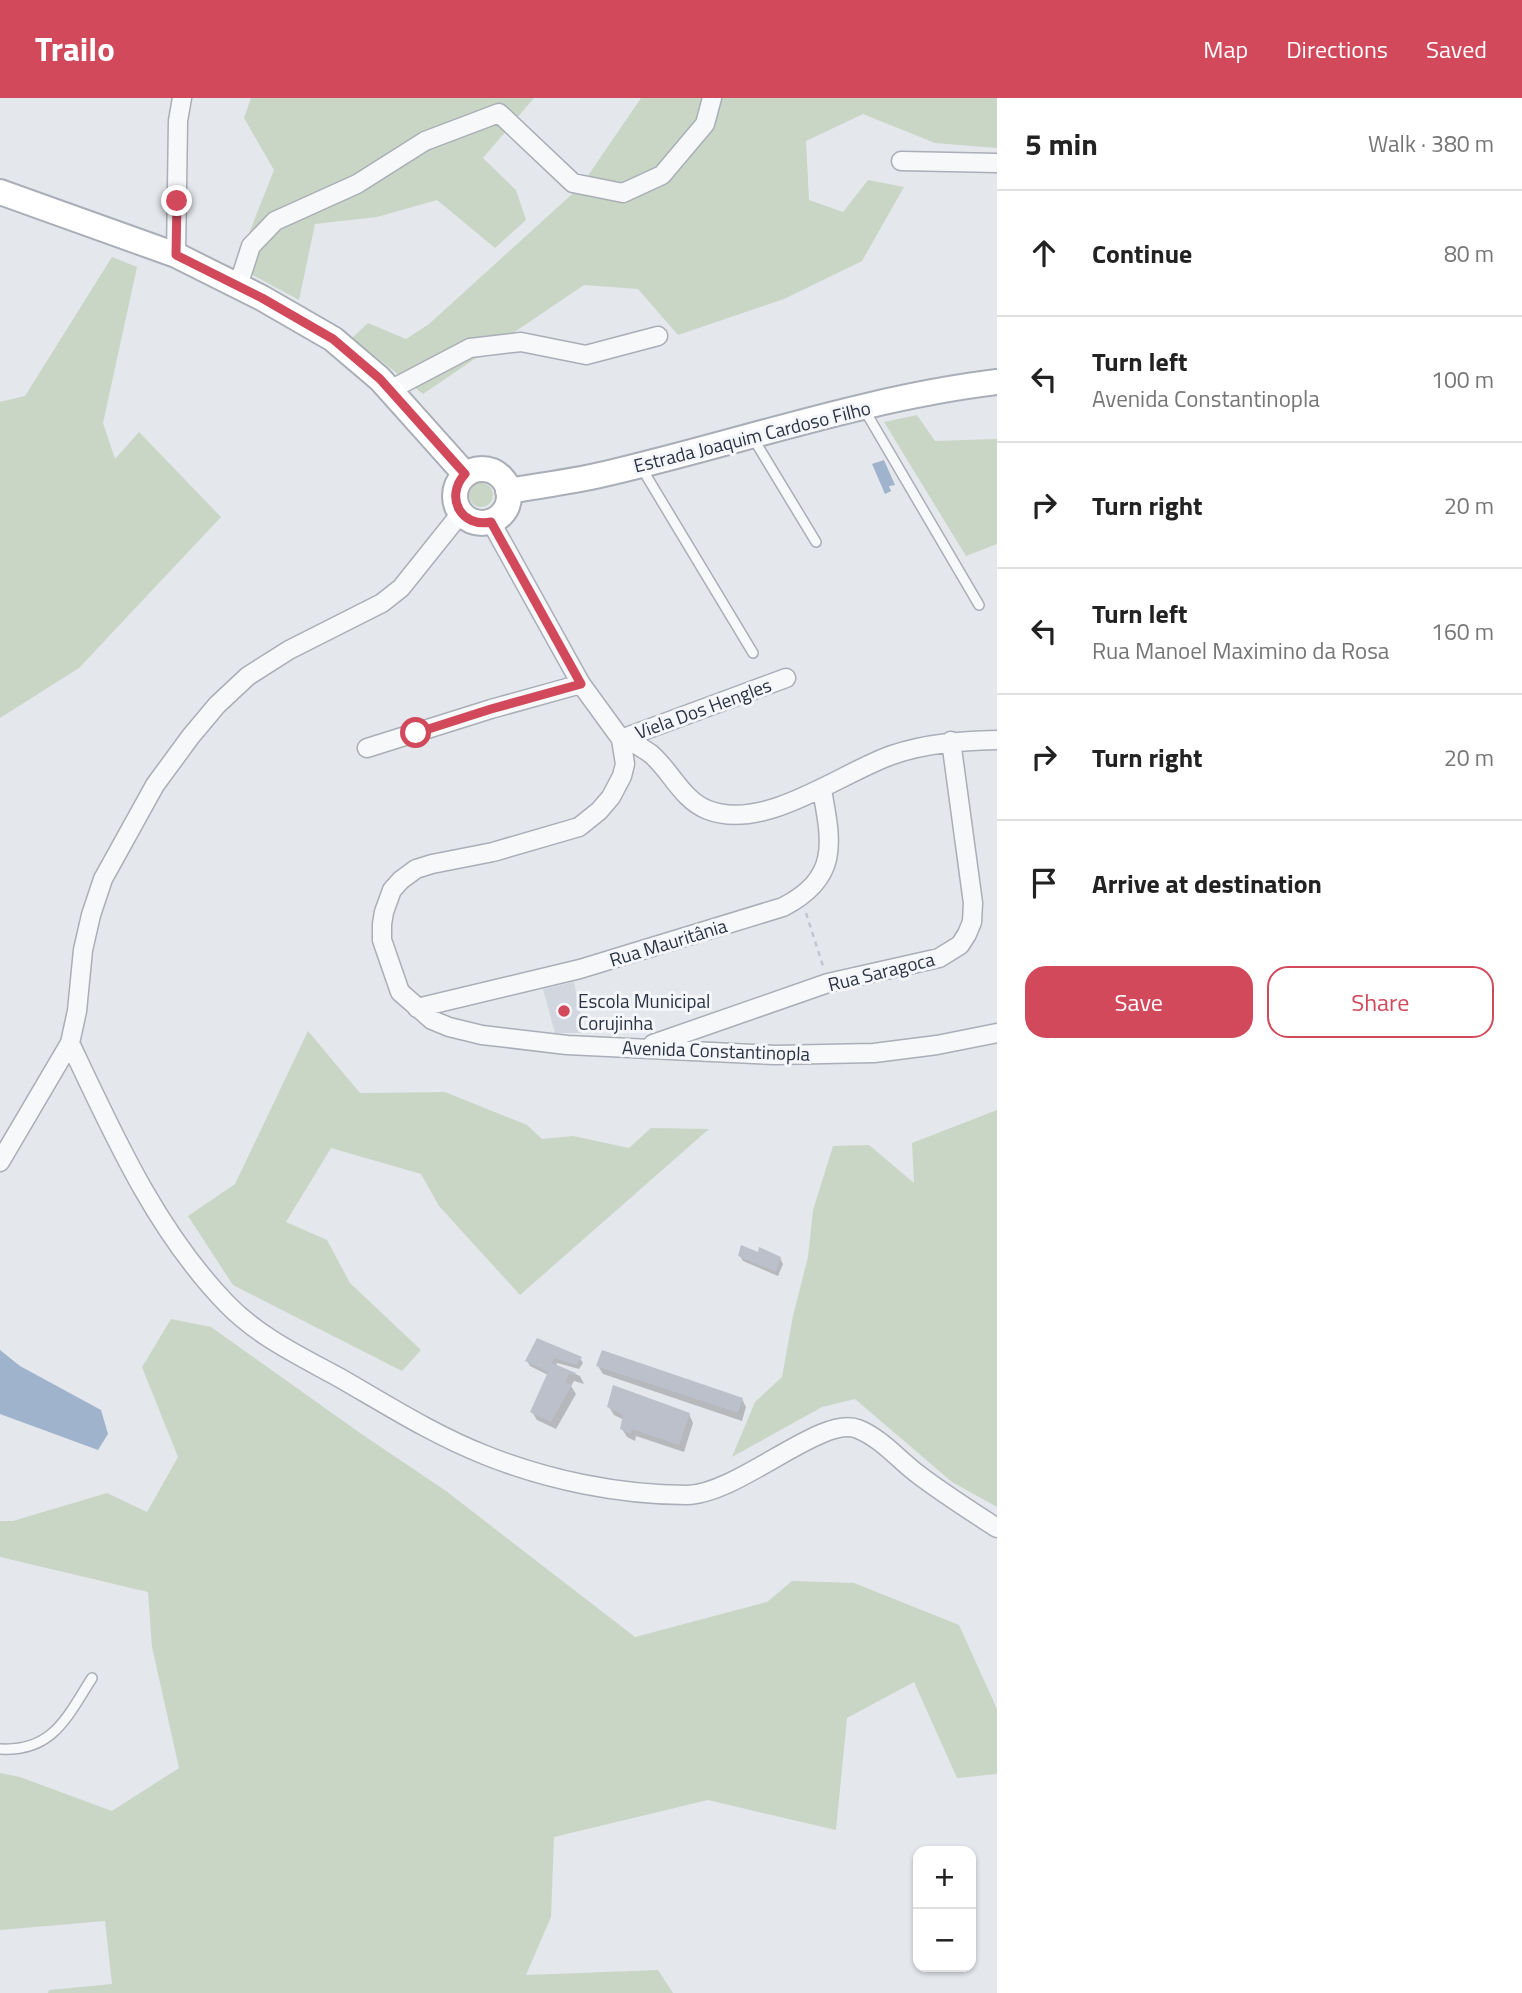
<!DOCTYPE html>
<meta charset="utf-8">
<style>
body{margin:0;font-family:"Titillium Web",sans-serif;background:#f6f6f6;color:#222}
.controls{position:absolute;right:21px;bottom:21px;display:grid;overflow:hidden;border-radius:14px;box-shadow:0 2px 5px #0004}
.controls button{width:63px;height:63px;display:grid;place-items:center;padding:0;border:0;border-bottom:2px solid #e0e0e0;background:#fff;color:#222;font:35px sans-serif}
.stop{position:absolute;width:21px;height:21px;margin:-16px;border:5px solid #d1495b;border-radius:50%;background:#fff}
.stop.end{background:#d1495b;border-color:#fff;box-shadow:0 2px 7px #0008}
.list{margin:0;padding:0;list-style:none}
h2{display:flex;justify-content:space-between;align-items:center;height:91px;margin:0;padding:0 28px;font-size:30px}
h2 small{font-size:23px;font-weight:400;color:#767676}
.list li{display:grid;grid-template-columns:46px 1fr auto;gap:21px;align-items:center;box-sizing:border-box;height:126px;padding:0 28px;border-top:2px solid #e0e0e0}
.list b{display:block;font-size:26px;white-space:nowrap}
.list p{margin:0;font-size:23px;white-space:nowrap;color:#767676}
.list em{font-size:23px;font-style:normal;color:#767676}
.actions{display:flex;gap:14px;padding:21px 28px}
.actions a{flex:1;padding:16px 0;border:2px solid #d1495b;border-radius:21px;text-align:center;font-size:24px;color:#d1495b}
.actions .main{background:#d1495b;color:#fff}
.icon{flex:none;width:38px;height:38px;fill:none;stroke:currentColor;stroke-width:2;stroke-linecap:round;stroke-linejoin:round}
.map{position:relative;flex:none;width:997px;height:1895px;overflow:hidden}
header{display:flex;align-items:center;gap:42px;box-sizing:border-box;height:98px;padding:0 35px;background:#d1495b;color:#fff}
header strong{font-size:33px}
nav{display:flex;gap:38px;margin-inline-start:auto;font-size:24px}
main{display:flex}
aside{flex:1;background:#fff}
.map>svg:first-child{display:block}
.built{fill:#d2d6de}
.green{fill:#c9d6c5}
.water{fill:#9fb4cc}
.shadow{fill:#0003}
.building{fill:#bbc0ca}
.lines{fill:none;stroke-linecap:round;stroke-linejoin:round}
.lane-casing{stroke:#a9aeb7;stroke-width:12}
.street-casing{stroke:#a9aeb7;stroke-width:21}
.secondary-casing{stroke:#a9aeb7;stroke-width:28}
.path{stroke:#c2c5cb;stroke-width:2.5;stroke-dasharray:5 5;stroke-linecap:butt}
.lane{stroke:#f7f8fa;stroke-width:9}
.street{stroke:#f7f8fa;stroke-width:18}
.secondary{stroke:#fff;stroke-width:24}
.route{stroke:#d1495b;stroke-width:9}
.poi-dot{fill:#d1495b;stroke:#f4f6f9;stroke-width:2.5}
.labels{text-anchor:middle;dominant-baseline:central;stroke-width:6;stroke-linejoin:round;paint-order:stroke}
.street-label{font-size:19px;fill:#2b3445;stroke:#f4f6f9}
.poi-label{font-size:19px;fill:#2b3445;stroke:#f4f6f9;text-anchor:start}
</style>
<header>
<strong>Trailo</strong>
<nav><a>Map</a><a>Directions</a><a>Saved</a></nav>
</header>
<main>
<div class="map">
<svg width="997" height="1895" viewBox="0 0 997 1895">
<rect width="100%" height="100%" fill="#e4e7ec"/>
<path class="built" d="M 574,884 L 584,935 L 555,935 L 543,891 Z"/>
<path class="green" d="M 251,0 L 534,0 L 483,60 L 516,92 L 526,122 L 495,150 L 437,102 L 377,119 L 315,126 L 299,202 L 236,168 L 274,72 L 244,20 Z
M 641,0 L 997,0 L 997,50 L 935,45 L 863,16 L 806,43 L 809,102 L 843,114 L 868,82 L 904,89 L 862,163 L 784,201 L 678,237 L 638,191 L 584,187 L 423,296 L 352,240 L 368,225 L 406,241 L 429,226 L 581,88 Z
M 112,159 L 137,169 L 103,325 L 115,361 L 139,334 L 221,419 L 79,570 L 0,620 L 0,304 L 25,298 Z
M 917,317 L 935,343 L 997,341 L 997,446 L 966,458 L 884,324 Z
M469 397a12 12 0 1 1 24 0a12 12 0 1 1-24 0Z
M 308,933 L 360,995 L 445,994 L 527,1027 L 542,1041 L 573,1038 L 629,1050 L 651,1030 L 709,1031 L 520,1197 L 439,1108 L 421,1076 L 331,1050 L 286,1124 L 327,1142 L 350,1185 L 421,1252 L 402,1273 L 233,1187 L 188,1118 L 235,1086 Z
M 997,1012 L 997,1409 L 952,1384 L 855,1301 L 822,1309 L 732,1359 L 755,1304 L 782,1279 L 793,1218 L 808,1159 L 813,1112 L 833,1048 L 869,1047 L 914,1085 L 912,1045 Z
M 171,1221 L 211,1229 L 360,1335 L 446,1393 L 635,1539 L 767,1504 L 792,1483 L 854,1485 L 959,1527 L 997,1611 L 997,1676 L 957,1680 L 914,1584 L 847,1620 L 836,1732 L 708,1702 L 554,1739 L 551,1819 L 526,1877 L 658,1872 L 673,1895 L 48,1895 L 49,1892 L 112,1886 L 105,1823 L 0,1832 L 0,1675 L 20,1679 L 112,1713 L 179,1670 L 152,1549 L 148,1494 L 0,1459 L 0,1423 L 13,1423 L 107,1395 L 147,1414 L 178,1359 L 142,1269 Z"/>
<path class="water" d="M 884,362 L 895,387 L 889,388 L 891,393 L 885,396 L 872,366 Z
M 0,1252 L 20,1268 L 101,1312 L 108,1336 L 98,1352 L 0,1316 Z"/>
<path class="shadow" d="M 759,1157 L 780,1160 L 783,1166 L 778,1178 L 743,1163 L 740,1158 Z
M 538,1243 L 580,1260 L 583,1265 L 579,1271 L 557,1265 L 556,1268 L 580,1278 L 584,1286 L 574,1283 L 571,1288 L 576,1296 L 556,1331 L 537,1322 L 532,1314 L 548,1277 L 530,1268 L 527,1263 Z
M 598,1268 L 742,1301 L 746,1309 L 742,1323 L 603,1276 Z
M 609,1309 L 689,1316 L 693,1325 L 684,1354 L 636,1338 L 635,1343 L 627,1339 L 622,1331 L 624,1322 L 614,1317 Z"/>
<path class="building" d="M 741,1147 L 758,1154 L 759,1149 L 781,1159 L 776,1174 L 738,1158 Z
M 537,1240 L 582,1259 L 576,1267 L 554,1260 L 552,1265 L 576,1275 L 574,1277 L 569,1276 L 565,1284 L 572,1287 L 551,1324 L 530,1314 L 548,1274 L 525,1263 Z
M 602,1252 L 743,1300 L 738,1315 L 596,1268 Z
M 613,1287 L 690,1315 L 679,1347 L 632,1331 L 631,1336 L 620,1331 L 623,1317 L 607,1309 Z"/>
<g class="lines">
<defs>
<path id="lane" d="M 864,311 L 979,507
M 753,340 L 816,444
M 641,369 L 753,555
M 0,1651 C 53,1654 67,1619 92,1580"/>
<path id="street" d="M 901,63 L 997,65
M 176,157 L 178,23 L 182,0
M 238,188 L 251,148 L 275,123 L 357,86 L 425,43 L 499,15 L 573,85 L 623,95 L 662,77 L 705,26 L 712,0
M 390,292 L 470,250 L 521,244 L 586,257 L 658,238
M 491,424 L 581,586 L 621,641 L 625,666 L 622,678 L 611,699 L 599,713 L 579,729 L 493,754 L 432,766 L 416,771 L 401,782 L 392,792 L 384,814 L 382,826 L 382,842 L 400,894 L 432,922 L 449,929 L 482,937 L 567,947 L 775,957 L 874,955 L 937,947 L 997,935
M 624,639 C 633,645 643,650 651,656 C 671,673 682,702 708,712 C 765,734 840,675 892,657 C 927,645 961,643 997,642
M 621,641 L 786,580
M 367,650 L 491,611 L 581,586
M 417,910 L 580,871 L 783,809 C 839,780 832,746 822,692
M 70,945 C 113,1036 156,1133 227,1206 C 259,1239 300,1258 340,1280 C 387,1307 434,1337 485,1357 C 547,1382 620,1397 687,1397 C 739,1396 822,1316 858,1331 C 881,1340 900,1363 919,1377 C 944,1396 971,1413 997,1430
M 653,946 L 828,885 L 939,860 L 960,847 L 967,836 L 972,824 L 973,805 L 951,643
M 0,1064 L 70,945 L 77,913 L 83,852 L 91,817 L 103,781 L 155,687 L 191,638 L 217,607 L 248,578 L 289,552 L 382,505 L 401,490 L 461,415"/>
<path id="secondary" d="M 0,94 L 176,157 L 262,200 L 333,241 L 380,281 L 465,376
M455 398a27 27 0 1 1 54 0a27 27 0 1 1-54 0Z
M 508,393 C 542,387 578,383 613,374 C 740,344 866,300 997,284"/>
</defs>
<use href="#lane" class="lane-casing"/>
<use href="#street" class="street-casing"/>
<use href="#secondary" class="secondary-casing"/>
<path class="path" d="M 806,815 L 823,868"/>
<use href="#lane" class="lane"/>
<use href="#street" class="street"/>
<use href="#secondary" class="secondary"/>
</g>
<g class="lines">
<path class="route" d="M 177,103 L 176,157 L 262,200 L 333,241 L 380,281 L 465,376 C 444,399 461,430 491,424 L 581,586 L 491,611 L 416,635"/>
</g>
<circle class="poi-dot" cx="564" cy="913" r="7"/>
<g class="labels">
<g class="street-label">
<text transform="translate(752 338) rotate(-14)">Estrada Joaquim Cardoso Filho</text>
<text transform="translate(703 610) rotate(-20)">Viela Dos Hengles</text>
<text transform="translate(668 844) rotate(-17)">Rua Mauritânia</text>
<text transform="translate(881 873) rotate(-14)">Rua Saragoca</text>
<text transform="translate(716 952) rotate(2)">Avenida Constantinopla</text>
</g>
<g class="poi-label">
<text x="578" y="902">Escola Municipal<tspan x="578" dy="22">Corujinha</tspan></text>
</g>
</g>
</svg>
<div class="controls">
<button>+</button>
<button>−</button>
</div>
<div class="stop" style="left:416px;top:635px"></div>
<div class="stop end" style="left:177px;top:103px"></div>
</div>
<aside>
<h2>5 min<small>Walk · 380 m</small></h2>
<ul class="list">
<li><svg class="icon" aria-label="ahead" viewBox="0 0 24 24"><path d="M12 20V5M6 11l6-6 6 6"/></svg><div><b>Continue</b></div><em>80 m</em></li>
<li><svg class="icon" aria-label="left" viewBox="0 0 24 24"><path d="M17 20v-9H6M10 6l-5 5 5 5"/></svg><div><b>Turn left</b><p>Avenida Constantinopla</p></div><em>100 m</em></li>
<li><svg class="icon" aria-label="right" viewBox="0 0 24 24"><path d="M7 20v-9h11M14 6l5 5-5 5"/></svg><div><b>Turn right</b></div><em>20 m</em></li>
<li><svg class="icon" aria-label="left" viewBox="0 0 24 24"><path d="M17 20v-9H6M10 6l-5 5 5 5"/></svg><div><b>Turn left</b><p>Rua Manoel Maximino da Rosa</p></div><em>160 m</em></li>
<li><svg class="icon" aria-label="right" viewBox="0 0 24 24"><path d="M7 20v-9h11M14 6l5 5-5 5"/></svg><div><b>Turn right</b></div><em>20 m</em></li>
<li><svg class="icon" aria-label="arrive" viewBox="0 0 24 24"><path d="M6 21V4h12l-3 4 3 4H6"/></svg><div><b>Arrive at destination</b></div></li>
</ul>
<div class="actions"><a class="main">Save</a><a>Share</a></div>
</aside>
</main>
